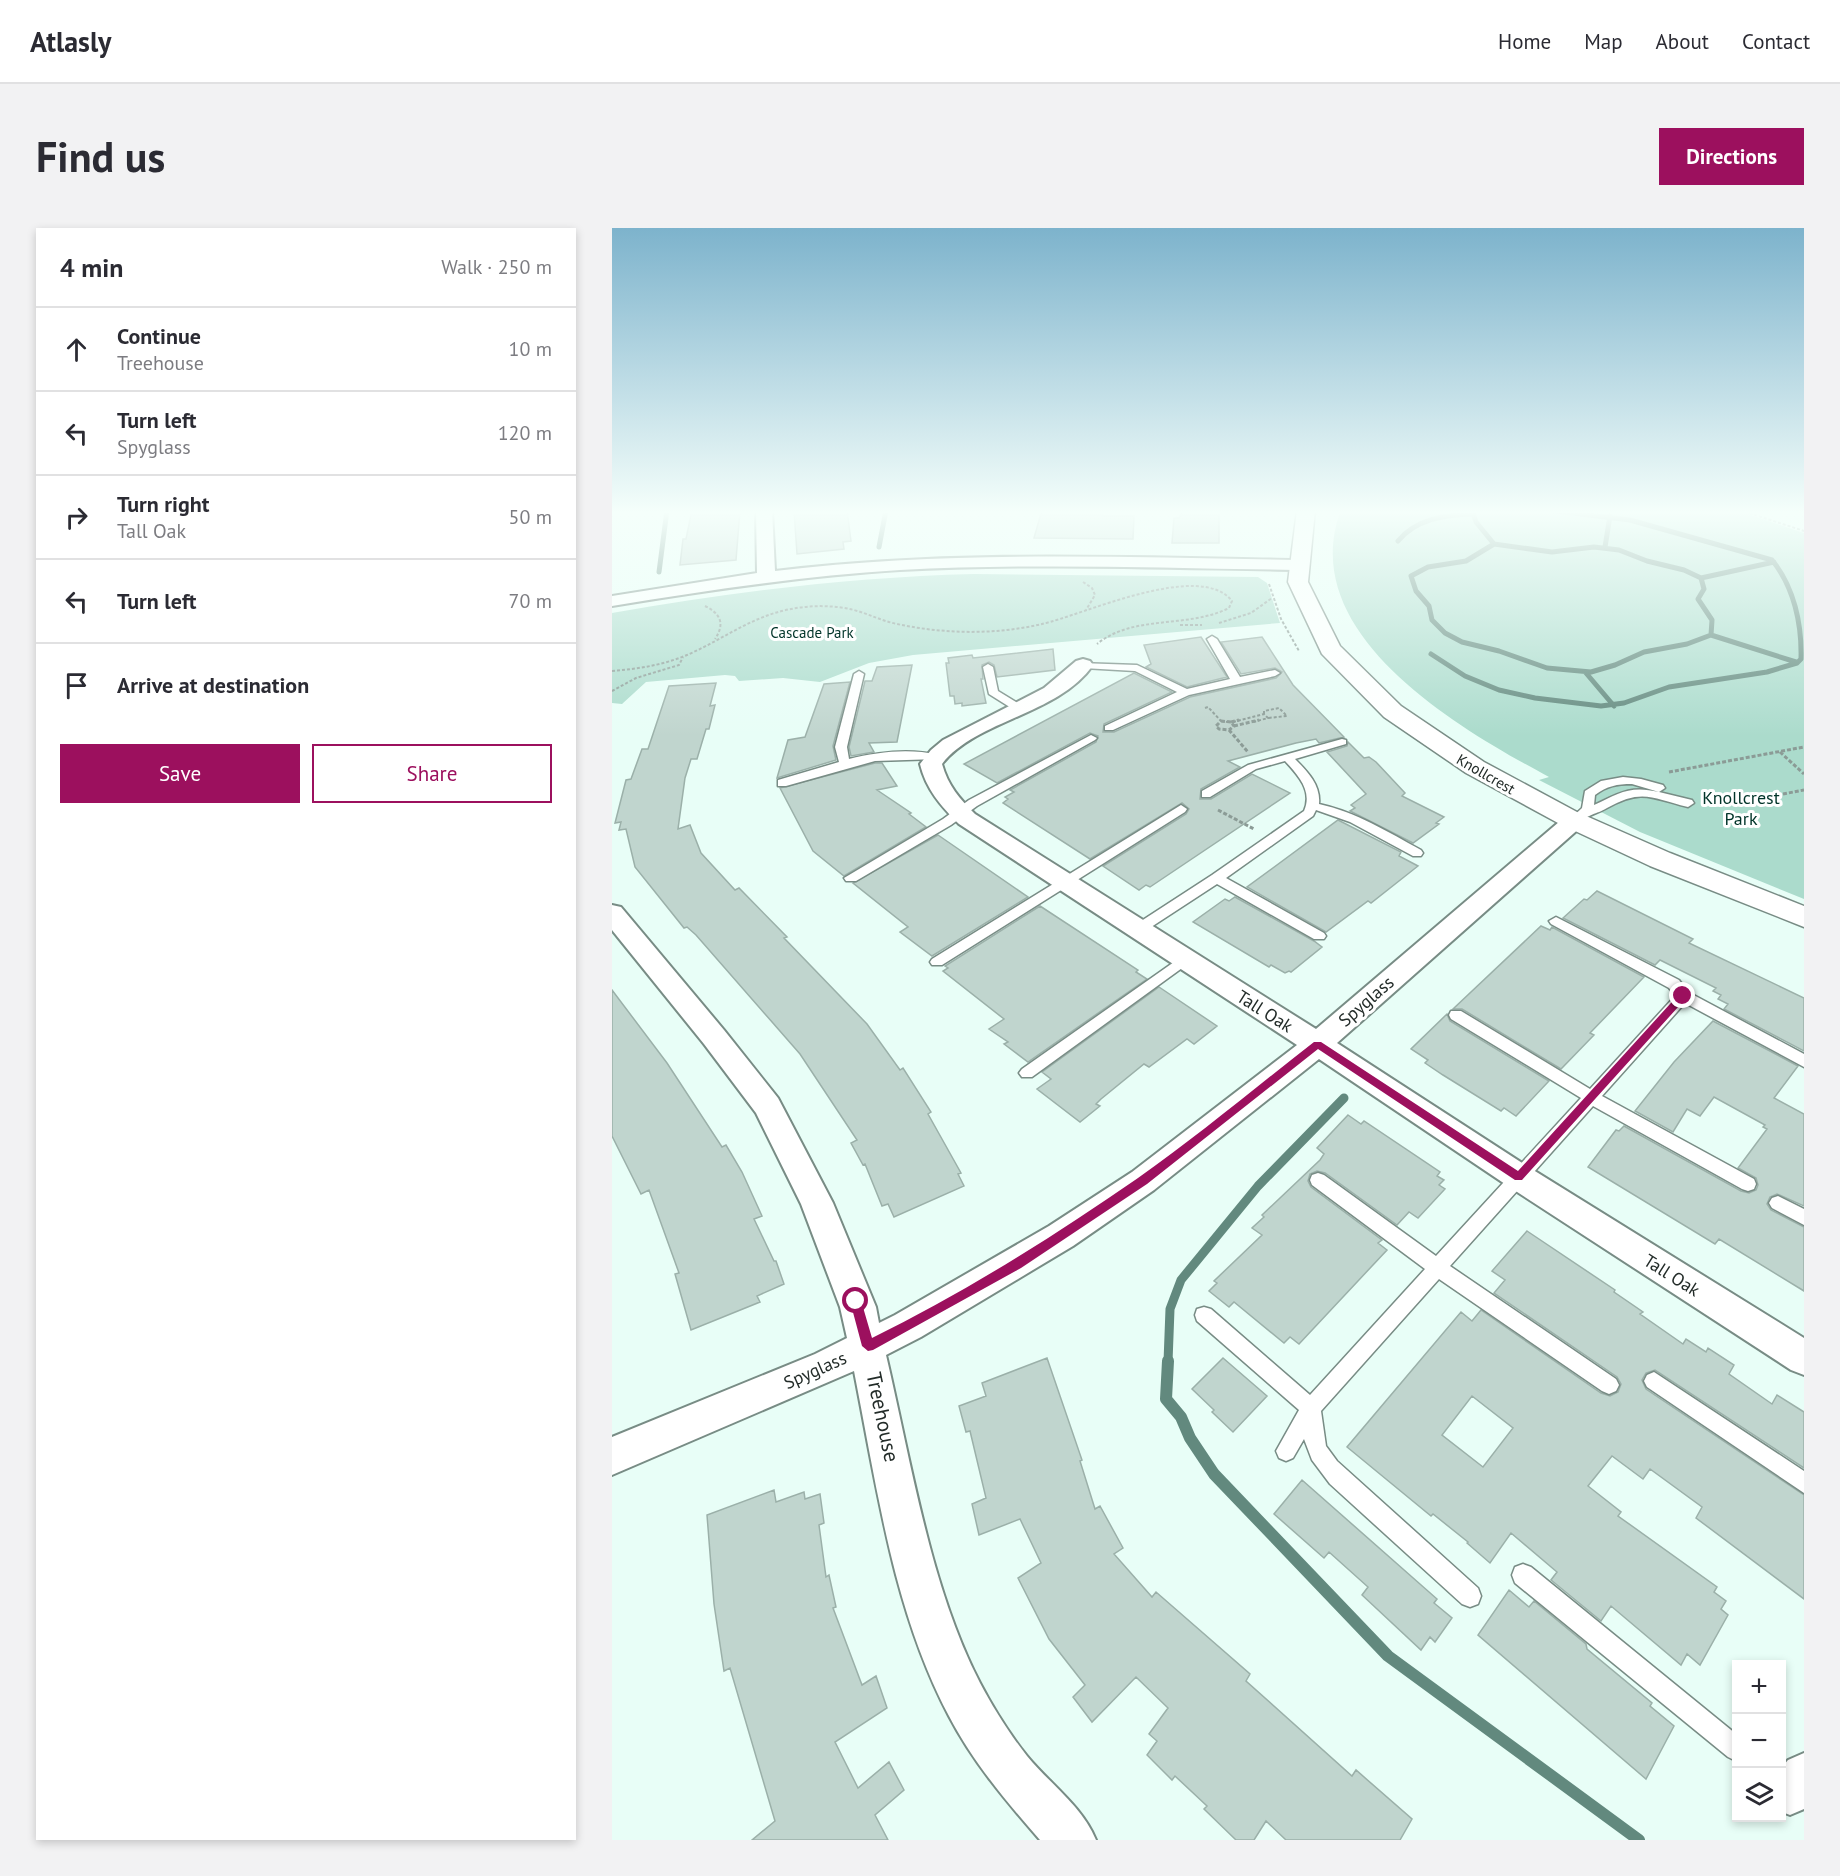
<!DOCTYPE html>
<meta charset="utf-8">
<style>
body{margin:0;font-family:"PT Sans",sans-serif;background:#f2f2f3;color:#2b2b33}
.controls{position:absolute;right:18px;bottom:18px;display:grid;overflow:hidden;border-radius:0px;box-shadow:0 3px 9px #0003}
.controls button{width:54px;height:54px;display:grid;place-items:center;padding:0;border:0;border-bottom:2px solid #e1e1e2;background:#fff;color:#2b2b33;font:30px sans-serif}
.stop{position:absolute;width:18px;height:18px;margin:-14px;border:4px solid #9c105e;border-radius:50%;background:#fff}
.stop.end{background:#9c105e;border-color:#fff;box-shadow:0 2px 6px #0008}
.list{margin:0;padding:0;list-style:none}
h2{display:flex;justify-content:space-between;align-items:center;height:78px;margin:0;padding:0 24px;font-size:26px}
h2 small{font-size:20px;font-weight:400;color:#7c7c81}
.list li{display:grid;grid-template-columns:39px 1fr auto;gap:18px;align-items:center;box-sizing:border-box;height:84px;padding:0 24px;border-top:2px solid #e1e1e2}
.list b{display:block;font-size:22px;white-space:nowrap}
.list p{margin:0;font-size:20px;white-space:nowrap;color:#7c7c81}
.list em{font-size:20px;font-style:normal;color:#7c7c81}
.actions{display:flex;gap:12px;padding:18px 24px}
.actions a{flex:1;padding:14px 0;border:2px solid #9c105e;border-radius:0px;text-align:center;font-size:21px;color:#9c105e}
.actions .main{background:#9c105e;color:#fff}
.icon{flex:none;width:33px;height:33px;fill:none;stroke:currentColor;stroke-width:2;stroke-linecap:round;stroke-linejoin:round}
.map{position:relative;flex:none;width:1192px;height:1612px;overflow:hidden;border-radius:0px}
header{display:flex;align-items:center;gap:36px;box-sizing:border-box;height:84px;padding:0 30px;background:#fff;border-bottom:2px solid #e1e1e2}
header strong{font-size:28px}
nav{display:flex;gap:33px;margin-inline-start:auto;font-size:21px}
.intro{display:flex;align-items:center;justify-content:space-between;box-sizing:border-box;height:144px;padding:0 36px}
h1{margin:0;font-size:42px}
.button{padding:15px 27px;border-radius:0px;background:#9c105e;color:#fff;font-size:21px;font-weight:700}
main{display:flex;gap:36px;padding:0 36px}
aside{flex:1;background:#fff;border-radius:0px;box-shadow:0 3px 9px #0003}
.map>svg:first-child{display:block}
.green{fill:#abdbcc}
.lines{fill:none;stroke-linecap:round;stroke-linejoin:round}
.stream-far2{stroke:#62897e;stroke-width:5}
.stream-far1{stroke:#62897e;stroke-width:9}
.stream{stroke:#62897e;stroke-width:12}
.building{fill:#c0d5ce;stroke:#9bb0a9;stroke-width:1.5;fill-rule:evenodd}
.lane-casing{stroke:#788c85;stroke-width:3}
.street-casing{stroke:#788c85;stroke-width:4}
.secondary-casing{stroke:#788c85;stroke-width:3}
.path-far1{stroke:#8b9b96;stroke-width:2;stroke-dasharray:3 2;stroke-linecap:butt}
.path{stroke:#8b9b96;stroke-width:3;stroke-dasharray:4 2;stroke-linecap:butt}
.lane{fill:#fff;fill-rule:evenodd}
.street{fill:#fff;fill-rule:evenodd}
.secondary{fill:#fff;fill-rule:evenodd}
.route{fill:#9c105e}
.labels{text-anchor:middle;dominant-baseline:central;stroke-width:6;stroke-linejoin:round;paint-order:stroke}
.far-park-label{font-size:15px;fill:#013429;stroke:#fff}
.far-street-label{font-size:15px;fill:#232c29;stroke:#fff}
.park-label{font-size:18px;fill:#013429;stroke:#fff}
.street-label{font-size:18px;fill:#232c29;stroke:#fff}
.near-street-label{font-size:21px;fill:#232c29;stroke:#fff}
</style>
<header>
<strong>Atlasly</strong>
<nav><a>Home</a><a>Map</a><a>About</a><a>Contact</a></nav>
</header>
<div class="intro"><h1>Find us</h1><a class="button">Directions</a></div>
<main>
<aside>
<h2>4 min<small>Walk · 250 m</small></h2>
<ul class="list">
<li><svg class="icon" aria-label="ahead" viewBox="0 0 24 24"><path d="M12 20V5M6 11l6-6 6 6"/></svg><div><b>Continue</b><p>Treehouse</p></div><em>10 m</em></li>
<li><svg class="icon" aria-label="left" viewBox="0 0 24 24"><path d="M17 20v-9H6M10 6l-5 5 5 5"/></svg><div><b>Turn left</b><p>Spyglass</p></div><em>120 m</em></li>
<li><svg class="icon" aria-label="right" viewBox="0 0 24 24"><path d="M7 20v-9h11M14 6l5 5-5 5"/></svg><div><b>Turn right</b><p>Tall Oak</p></div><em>50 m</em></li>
<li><svg class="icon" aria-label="left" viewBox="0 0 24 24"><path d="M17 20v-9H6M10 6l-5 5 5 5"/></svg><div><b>Turn left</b></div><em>70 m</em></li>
<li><svg class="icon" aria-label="arrive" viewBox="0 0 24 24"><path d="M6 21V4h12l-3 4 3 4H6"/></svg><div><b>Arrive at destination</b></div></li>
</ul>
<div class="actions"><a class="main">Save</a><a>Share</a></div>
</aside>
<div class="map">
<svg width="1192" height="1612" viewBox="0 0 1192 1612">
<rect width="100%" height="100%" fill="#e8fef7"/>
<path class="green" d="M 729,282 L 1124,282 L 1192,305 L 1192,671 L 1028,604 L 927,552 L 937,549 C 848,501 682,406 729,282 Z
M 362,346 L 646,349 L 655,355 L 668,395 L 301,427 L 257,435 L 208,454 L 171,450 L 127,453 L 123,448 L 113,447 L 34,454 L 10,476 L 0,475 L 0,385 C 120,364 240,349 362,346 Z"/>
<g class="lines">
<path class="stream-far2" d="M 860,282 L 864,294 L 882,316
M 786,313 C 804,291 832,287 860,286
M 882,316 L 940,324 L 982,319 L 1007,322 L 1035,333 L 1072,342 L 1089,350 L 1092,361 L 1086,371 L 1100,392 L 1099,407 L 1075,416 L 1032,424 L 1003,437 L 979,444 L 935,440 L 887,423 L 850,414 L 833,405 L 820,392 L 817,378 L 804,363 L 799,348 L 816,339 L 854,333 Z
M 267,319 L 274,282
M 993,319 L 998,288
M 47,344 L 55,282
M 1089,350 L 1162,334
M 1099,407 L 1184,434
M 819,426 L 853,448 L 887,462 L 923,470 L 989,478 L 1012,475 L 1057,459 L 1155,444 L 1185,435 L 1189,431 C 1190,396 1182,359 1160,332 L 1018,292 L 935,282
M 974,445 L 1002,478"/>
<path class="stream-far1" d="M 556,1134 L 558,1081 L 569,1052 L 646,958 L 732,870"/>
<path class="stream" d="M 556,1133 L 554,1171 L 569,1189 L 578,1210 L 602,1246 L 776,1428 L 1027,1612"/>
</g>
<path class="building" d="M 80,282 L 103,282 L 103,285 L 128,282 L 124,332 L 68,337 L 71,311 L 74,311 Z
M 182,282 L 235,282 L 239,313 L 231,314 L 232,321 L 185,326 Z
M 430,282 L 490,282 L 491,288 L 522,288 L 521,311 L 422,310 Z
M 571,282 L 607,282 L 607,315 L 560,315 L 562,290 L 567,290 Z
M 589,409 L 615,449 L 575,459 L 534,439 L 539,436 L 532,417 Z
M 650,409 L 681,457 L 732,509 L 707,515 L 704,511 L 684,515 L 616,533 L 628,539 L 589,561 L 588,571 L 599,571 L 640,546 L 678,565 L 538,659 L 534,657 L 527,662 L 491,638 L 574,586 L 577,581 L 570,575 L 478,631 L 391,575 L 396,571 L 393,569 L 402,564 L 398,562 L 484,514 L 486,508 L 478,505 L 385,555 L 352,536 L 522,445 L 560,464 L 492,496 L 491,504 L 502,504 L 578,469 L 664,450 L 670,444 L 663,440 L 629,446 L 609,414 Z
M 441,421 L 443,442 L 385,449 L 382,437 L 377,434 L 370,437 L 371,451 L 369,451 L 374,475 L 350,478 L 350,475 L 343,476 L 342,468 L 338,468 L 334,435 L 337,435 L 336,430 L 360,427 L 361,430 Z
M 300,437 L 285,514 L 257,515 L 262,524 L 239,528 L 237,519 L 253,453 L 260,453 L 265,439 Z
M 238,454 L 221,518 L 224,532 L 165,550 L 176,512 L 193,509 L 212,456 Z
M 104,455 L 98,478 L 103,477 L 97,501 L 94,501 L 85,531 L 79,531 L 73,550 L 66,601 L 78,597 L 89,625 L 123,662 L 127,660 L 175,709 L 172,710 L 255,796 L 288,842 L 291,840 L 319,884 L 316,886 L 349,945 L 346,946 L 352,958 L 282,989 L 276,976 L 270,978 L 253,936 L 251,937 L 239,915 L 245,912 L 188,826 L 84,707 L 75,699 L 72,700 L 23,639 L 14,601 L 7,602 L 9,594 L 3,595 L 14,552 L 19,551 L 30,521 L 36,521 L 57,458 Z
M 736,514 L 752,530 L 757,529 L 764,534 L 793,565 L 790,568 L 832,589 L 824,595 L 827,596 L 801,615 L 738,583 L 743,580 L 739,577 L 754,566 L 715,524 L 735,518 Z
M 263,535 L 270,535 L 285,558 L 265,562 L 299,585 L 297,586 L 314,599 L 232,648 L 201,623 L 168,560 Z
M 726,592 L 789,624 L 787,628 L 806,638 L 759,675 L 756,673 L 714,704 L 635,659 Z
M 326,607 L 416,669 L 320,728 L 288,704 L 296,699 L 241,655 Z
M 985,663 L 1081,711 L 1077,715 L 1192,770 L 1192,823 L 1112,781 L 1116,776 L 1106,771 L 1109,767 L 1101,763 L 1104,760 L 1048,732 L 1043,737 L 951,690 L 972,671 L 975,672 Z
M 623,669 L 702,713 L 710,719 L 679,744 L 677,743 L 673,745 L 659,737 L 657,739 L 581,694 L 613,671 L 617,673 Z
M 428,678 L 526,742 L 524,744 L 535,751 L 416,834 L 392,816 L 396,814 L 377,801 L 392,791 L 331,743 L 336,740 L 333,738 Z
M 929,698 L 938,702 L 940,699 L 1032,749 L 978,805 L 982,807 L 949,841 L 850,781 L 841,781 Z
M 547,759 L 605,798 L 582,816 L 575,811 L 537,839 L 532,836 L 489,871 L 484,876 L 488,878 L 468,894 L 425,861 L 439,851 L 430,844 Z
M 0,762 L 55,835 L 110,919 L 114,917 L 130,944 L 150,988 L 142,991 L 162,1033 L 164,1033 L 172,1056 L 145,1068 L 148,1074 L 79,1102 L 63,1046 L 67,1045 L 37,962 L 29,966 L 0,908 Z
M 835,786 L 838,793 L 937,853 L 904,888 L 892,880 L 889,883 L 831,847 L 813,835 L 816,832 L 799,821 Z
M 1101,793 L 1186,838 L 1162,870 L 1192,886 L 1192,978 L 1165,966 L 1158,969 L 1155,976 L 1159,982 L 1192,999 L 1192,1063 L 1107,1011 L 1103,1016 L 976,939 L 1004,902 L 1007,903 L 1012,898 L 1129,963 L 1137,965 L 1144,962 L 1146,957 L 1144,950 L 1126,940 L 1155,901 L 1151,899 L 1153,897 L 1102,869 L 1088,888 L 1075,881 L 1061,904 L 1023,883 L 1062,834 Z
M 736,887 L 749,896 L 752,893 L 828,944 L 825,948 L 832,952 L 827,957 L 833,961 L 806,990 L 797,984 L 785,997 L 713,945 L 705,943 L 698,946 L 696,953 L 699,959 L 770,1012 L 766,1015 L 775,1022 L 687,1116 L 678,1109 L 672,1115 L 622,1074 L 617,1079 L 597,1063 L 605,1055 L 602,1053 L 650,1007 L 640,1000 L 652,989 L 650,987 L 708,932 L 712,926 L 705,920 Z
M 915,1003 L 1003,1062 L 1002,1064 L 1031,1084 L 1028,1086 L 1071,1116 L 1074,1111 L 1094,1124 L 1096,1120 L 1122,1137 L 1117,1146 L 1160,1176 L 1165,1167 L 1192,1184 L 1192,1240 L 1043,1142 L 1034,1145 L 1030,1152 L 1034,1161 L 1192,1267 L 1192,1371 L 1084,1290 L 1090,1279 L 1038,1241 L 1031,1251 L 1000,1228 L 976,1258 L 1009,1284 L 1006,1288 L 1105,1359 L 1102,1364 L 1114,1373 L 1109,1381 L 1116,1387 L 1088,1437 L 1075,1426 L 1069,1437 L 999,1378 L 989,1393 L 939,1352 L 945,1344 L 899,1305 L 878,1335 L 855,1315 L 856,1314 L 821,1286 L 819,1288 L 735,1219 L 849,1084 L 860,1093 L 869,1082 L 989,1165 L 998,1168 L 1006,1164 L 1009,1156 L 1005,1149 L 882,1065 L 893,1052 L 880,1043 ZM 860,1168 L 901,1200 L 871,1239 L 830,1207 Z
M 435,1130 L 470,1232 L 468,1233 L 483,1281 L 488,1278 L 511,1320 L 502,1326 L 540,1369 L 544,1364 L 638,1446 L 634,1453 L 740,1548 L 744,1542 L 800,1591 L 788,1612 L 674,1612 L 654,1593 L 642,1612 L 624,1612 L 592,1581 L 595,1578 L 563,1548 L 560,1552 L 535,1527 L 545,1513 L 537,1506 L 556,1480 L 524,1449 L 480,1494 L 461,1469 L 473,1457 L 437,1411 L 406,1350 L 429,1335 L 408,1291 L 367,1307 L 360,1276 L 374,1270 L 358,1203 L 354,1204 L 347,1178 L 374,1168 L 370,1155 Z
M 611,1130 L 655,1168 L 621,1204 L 600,1184 L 602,1182 L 580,1161 Z
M 690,1252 L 825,1371 L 822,1375 L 840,1390 L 823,1414 L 818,1409 L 809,1422 L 750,1367 L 756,1359 L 717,1324 L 712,1330 L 662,1286 Z
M 162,1262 L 164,1274 L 192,1264 L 193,1271 L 208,1266 L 212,1295 L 207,1297 L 214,1349 L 217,1347 L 224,1379 L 221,1380 L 250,1457 L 264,1448 L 275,1480 L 223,1514 L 246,1560 L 277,1534 L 292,1562 L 263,1587 L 276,1612 L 140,1612 L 163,1593 L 118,1440 L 112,1443 L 102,1376 L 95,1287 Z
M 897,1362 L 917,1379 L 922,1373 L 974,1416 L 975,1421 L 1040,1475 L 1038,1478 L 1062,1498 L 1034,1551 L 866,1407 Z"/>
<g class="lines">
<defs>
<path id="lane" d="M 600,408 L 605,411 L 628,449 L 663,442 L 668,445 L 663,448 L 577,467 L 501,502 L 493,502 L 493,498 L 565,464 L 523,443 L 471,440 L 467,439 L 467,435 L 525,437 L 575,461 L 618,451 L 595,411 Z
M 376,436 L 381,439 L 386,463 L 412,479 L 412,483 L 404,483 L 377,466 L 371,439 Z
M 247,443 L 252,446 L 235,519 L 237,531 C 266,524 297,520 326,527 L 326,531 L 263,533 L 174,558 L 166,558 L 166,552 L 227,534 L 223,519 L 242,446 Z
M 479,507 L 485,510 L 483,512 L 365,578 L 339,597 L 244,653 L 234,653 L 232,650 L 331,591 L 357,572 Z
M 730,511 L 734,512 L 734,516 L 683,531 C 695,543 709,557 707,576 C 744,584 776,604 809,622 L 811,625 L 809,628 L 801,628 L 738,594 L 704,582 L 701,588 L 614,650 L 712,705 L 714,708 L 712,711 L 702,711 L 605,656 L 530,705 L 520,705 L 518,702 L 520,699 L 600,647 L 692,583 C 701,563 686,547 673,533 L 644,541 L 598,569 L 590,569 L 590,563 L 636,537 Z
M 1011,549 L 1029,551 L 1051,557 L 1053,560 L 1047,564 L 1080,572 L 1082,575 L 1076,579 C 1040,570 1030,560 995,580 C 983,587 978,585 966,596 L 958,596 L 956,593 L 970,580 L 973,563 L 989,553 ZM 1020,556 L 1047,564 C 1018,557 1007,565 982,577 L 983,567 C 995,558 1005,556 1020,556 Z
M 569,577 L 575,581 L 573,584 L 330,737 L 320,737 L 318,734 L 320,731 Z
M 944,689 L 1067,752 L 1076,764 L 1192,826 L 1192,839 L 1073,775 L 990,868 L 1142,951 L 1144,956 L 1142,961 L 1136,963 L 1130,961 L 981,878 L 838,1038 L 1004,1151 L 1007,1157 L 1004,1163 L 997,1166 L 990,1163 L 827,1051 L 709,1183 L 714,1218 L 725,1233 L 866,1360 L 869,1368 L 866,1376 L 858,1379 L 850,1376 L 718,1256 L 700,1232 L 692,1211 L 681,1230 L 674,1233 L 667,1230 L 664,1223 L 687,1182 L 585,1093 L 583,1087 L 585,1081 L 592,1079 L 599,1081 L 698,1167 L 813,1041 L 700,957 L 698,952 L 700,947 L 706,945 L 712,947 L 824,1028 L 969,870 L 839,791 L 837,787 L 839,783 L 849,783 L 978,861 L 1063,768 L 1057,760 L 939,696 L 937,693 Z
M 572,727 L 577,729 L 579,732 L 577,735 L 420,849 L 410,849 L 407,845 L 410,841 Z
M 1166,968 L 1192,981 L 1192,997 L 1160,980 L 1157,975 L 1160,970 Z
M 1042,1144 L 1192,1243 L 1192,1265 L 1035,1159 L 1032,1153 L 1035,1147 Z
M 911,1336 L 919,1339 L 1124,1506 L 1124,1533 L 1116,1529 L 903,1355 L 900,1347 L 903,1339 Z"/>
<path id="street" d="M 144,282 L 160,282 L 163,343 C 336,322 510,329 684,332 L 690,333 L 693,337 L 690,341 L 684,342 C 552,340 420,335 288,342 C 191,348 96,362 0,378 L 0,368 L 145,345 Z
M 471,431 L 478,433 L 481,437 C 446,487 364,492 330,536 C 336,558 348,571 363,586 L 704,801 L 954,588 L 962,586 L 970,588 L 974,593 L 970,598 L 725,815 L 918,940 L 1192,1110 L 1192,1147 L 1179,1142 L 896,958 L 707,831 L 542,962 L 461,1018 L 309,1109 L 274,1127 C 299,1233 318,1359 368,1455 C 380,1478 399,1508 415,1528 C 438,1556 470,1578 484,1612 L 428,1612 C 394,1573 361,1534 337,1488 C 281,1382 265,1259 242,1143 L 0,1247 L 0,1209 L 203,1126 L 235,1110 L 228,1079 L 189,976 L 144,885 L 92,816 L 0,702 L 0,677 L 9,679 L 112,802 L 166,870 L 221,975 L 264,1079 L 267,1095 L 283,1087 L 437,998 L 520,944 L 685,817 L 347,596 C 329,578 314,561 308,536 L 319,522 L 331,512 L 432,460 L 464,433 Z
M 1192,1525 L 1192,1581 L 1178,1587 L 1170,1584 L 1170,1539 L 1176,1532 Z"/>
<path id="secondary" d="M 685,282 L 703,282 L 696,354 L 728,418 L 789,478 L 872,534 L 965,584 L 1058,625 L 1192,678 L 1192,699 L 1038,638 L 946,595 L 854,545 L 772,489 L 710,426 L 676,354 Z"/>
</defs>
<use href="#lane" class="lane-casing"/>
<use href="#street" class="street-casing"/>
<use href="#secondary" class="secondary-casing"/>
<path class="path-far1" d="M 1128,282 L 1192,303
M 471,354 L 480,360 L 483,367 L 474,382
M 657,356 L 669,391 L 687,423
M 93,378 C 109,386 113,396 103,411
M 607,395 L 639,385 L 660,370
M 568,397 L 590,397
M 0,443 C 26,441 51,437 75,427 C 110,412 140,388 179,381 C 199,377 222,377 242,382 C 257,386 270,393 285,396 C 332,406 383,407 430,396 C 471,387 588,332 620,373 L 617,380 C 575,401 522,386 485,416
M 0,463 L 24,450 L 67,437 L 71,429
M 593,480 L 596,479 L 609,493
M 652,486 L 652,483 L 667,480 L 675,488 L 656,490
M 609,493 L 615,494
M 621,494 L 652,486 L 656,490 L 641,494"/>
<path class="path" d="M 609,493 L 619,494 L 622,498 L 617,502 L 607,501 L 604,498 Z
M 619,494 L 627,492
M 622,498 L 647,492
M 617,502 L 636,524
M 1168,524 L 1192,546
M 1057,544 L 1192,519
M 1171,566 L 1192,562
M 606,582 L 642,601"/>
<use href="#lane" class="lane"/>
<use href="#street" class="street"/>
<use href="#secondary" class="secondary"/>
</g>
<linearGradient id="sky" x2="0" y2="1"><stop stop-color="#7db3cc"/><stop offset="0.56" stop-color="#f5fffb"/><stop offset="1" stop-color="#f5fffb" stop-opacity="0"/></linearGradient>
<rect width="1192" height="508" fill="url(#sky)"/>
<path class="route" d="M 1068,765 L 1075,765 L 1076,768 L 910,952 L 903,952 L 706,821 L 535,956 L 409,1040 L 261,1122 L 256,1123 L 250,1118 L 238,1073 L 240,1069 L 248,1069 L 260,1110 C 353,1064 441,1009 526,950 C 586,908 644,859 702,814 L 709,814 L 906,943 Z"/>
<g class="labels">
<g class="far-park-label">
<text x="200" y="404">Cascade Park</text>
</g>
<g class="far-street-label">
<text transform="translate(874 546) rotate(30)">Knollcrest</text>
</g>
<g class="park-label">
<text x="1129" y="569">Knollcrest<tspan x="1129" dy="21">Park</tspan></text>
</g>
<g class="street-label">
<text transform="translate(754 773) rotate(-41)">Spyglass</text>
<text transform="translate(653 783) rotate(32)">Tall Oak</text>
<text transform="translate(1060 1047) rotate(32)">Tall Oak</text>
<text transform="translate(203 1142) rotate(-24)">Spyglass</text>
</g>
<g class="near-street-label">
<text transform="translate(271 1189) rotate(78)">Treehouse</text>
</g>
</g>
</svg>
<div class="controls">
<button>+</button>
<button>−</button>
<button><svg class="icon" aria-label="layers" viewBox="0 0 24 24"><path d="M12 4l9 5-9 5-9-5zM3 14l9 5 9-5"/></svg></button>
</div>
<div class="stop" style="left:244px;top:1073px"></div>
<div class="stop end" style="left:1071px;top:768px"></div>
</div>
</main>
